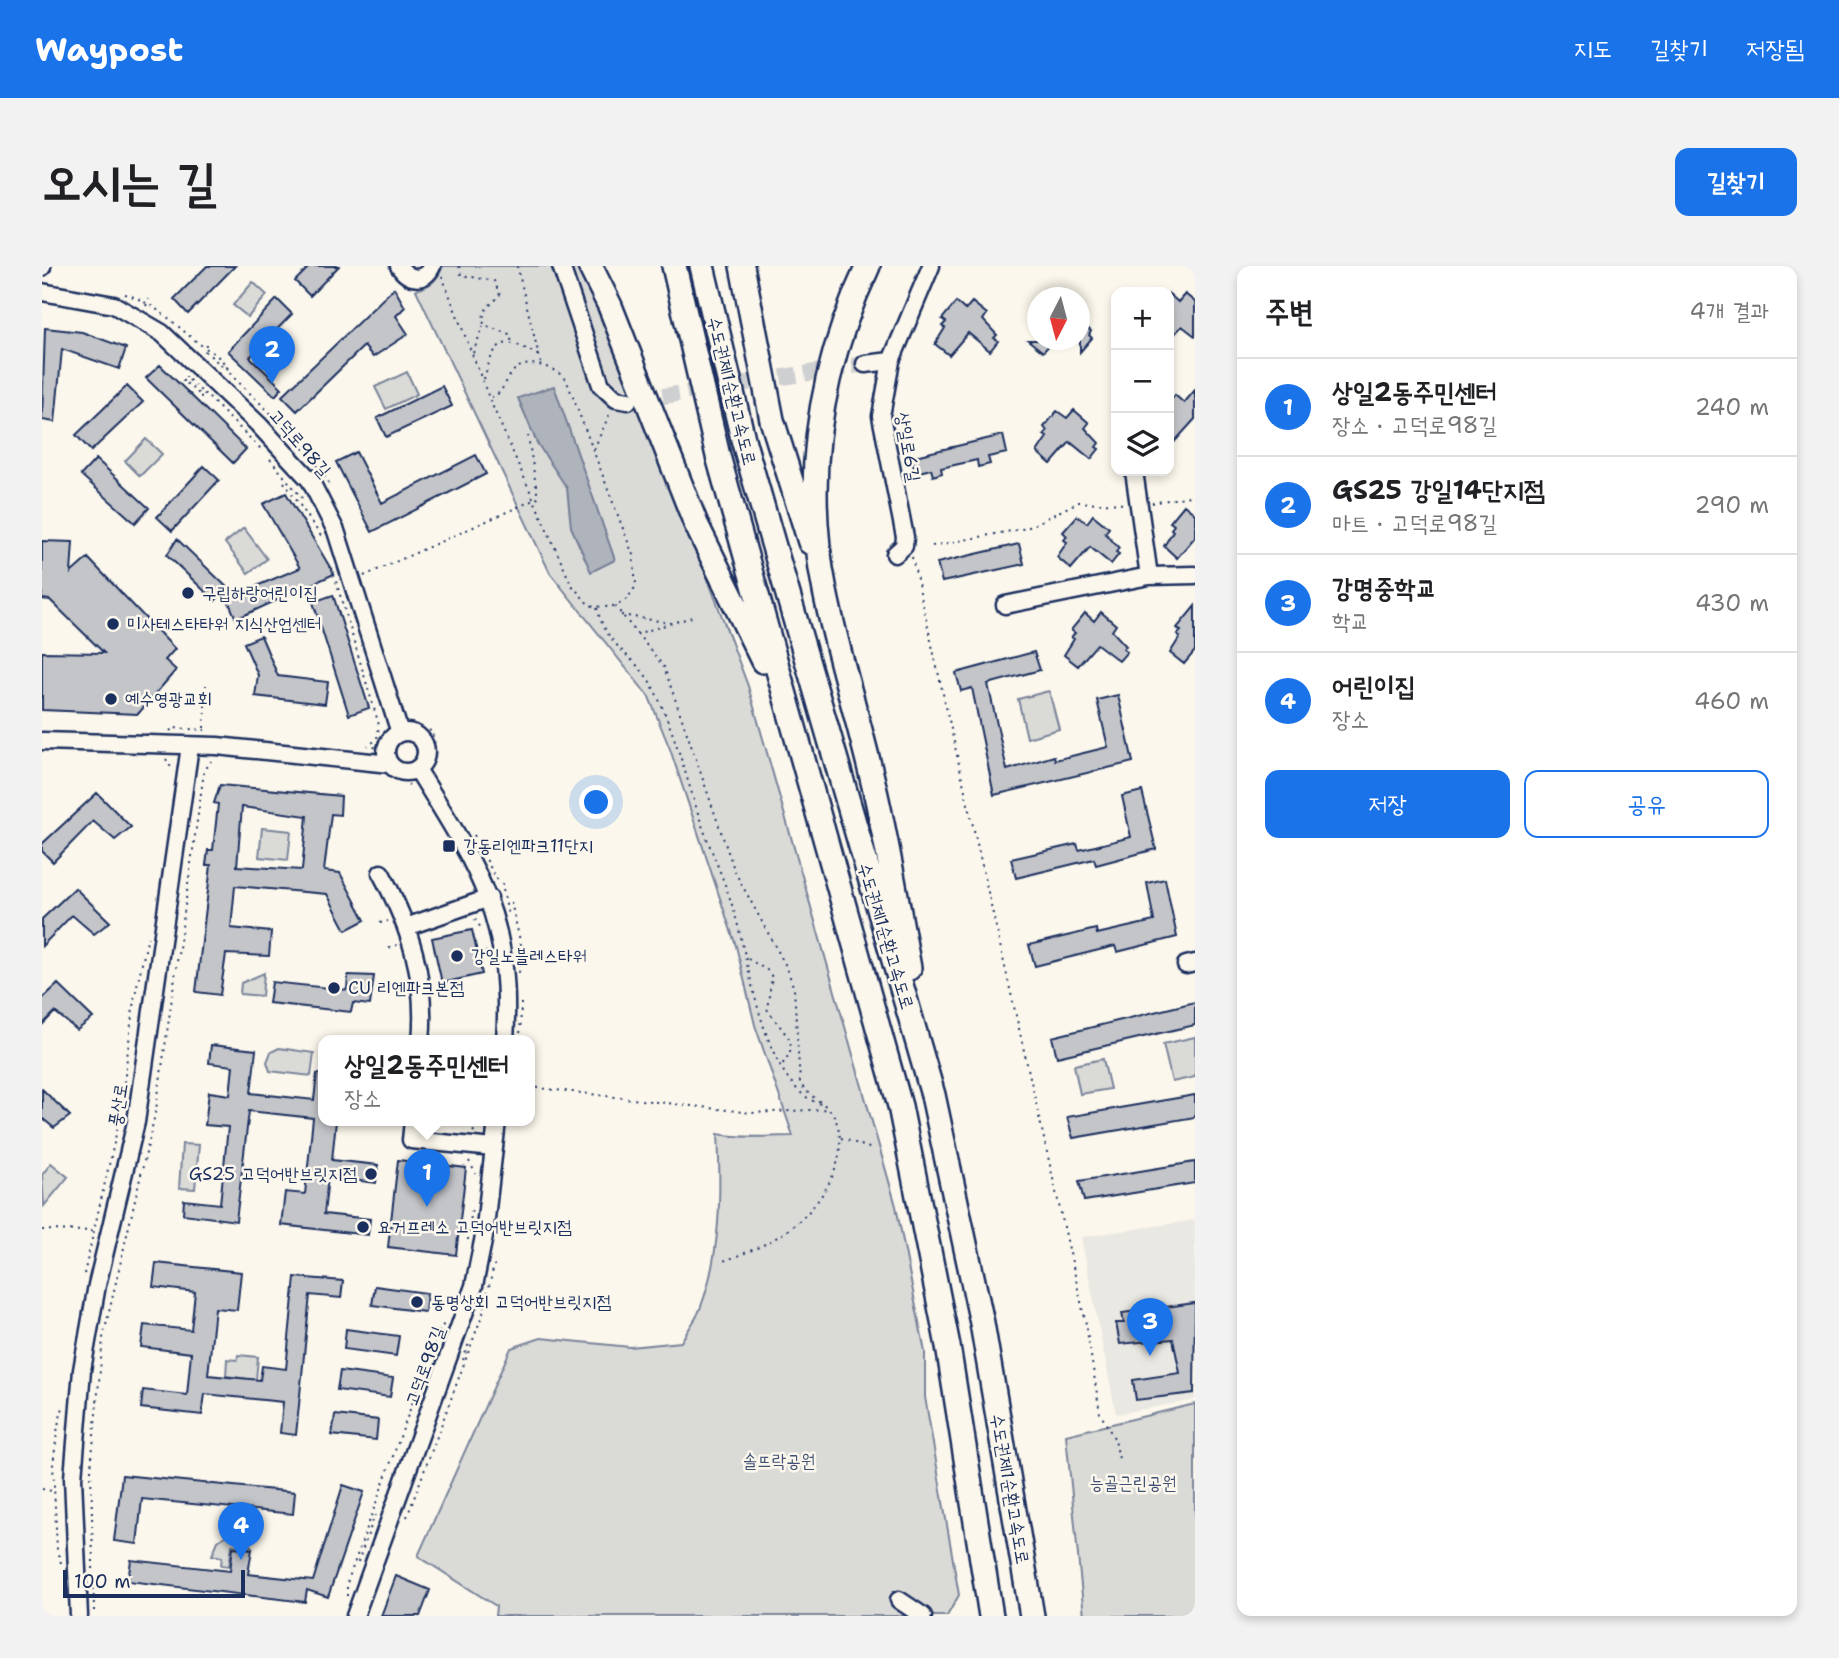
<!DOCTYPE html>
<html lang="ko">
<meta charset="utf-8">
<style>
body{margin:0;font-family:"Shantell Sans","Poor Story",sans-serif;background:#f2f2f2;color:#202124}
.controls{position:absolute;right:21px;top:21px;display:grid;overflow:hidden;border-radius:14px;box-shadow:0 4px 10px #0003}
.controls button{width:63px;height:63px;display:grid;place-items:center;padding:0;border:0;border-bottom:2px solid #e0e0e0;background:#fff;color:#202124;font:35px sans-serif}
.compass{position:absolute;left:985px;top:21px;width:63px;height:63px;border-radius:50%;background:#fff;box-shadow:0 4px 10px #0003;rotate:186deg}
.scale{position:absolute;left:21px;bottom:18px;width:182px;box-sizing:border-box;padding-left:7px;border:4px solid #1b2f5e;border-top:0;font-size:19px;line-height:24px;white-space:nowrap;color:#1b2f5e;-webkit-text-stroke:5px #fbf7ec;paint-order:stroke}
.you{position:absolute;left:555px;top:537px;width:24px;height:24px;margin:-18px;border:5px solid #fff;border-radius:50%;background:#1a73e8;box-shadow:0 0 0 10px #1a73e833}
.badge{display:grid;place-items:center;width:46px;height:46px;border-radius:50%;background:#1a73e8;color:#fff;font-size:23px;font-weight:700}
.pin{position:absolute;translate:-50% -58px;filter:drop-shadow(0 2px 4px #0008)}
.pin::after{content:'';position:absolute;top:37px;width:24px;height:21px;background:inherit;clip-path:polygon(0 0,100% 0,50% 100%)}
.popup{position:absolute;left:276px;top:769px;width:217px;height:91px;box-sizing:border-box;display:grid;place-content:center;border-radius:14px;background:#fff;filter:drop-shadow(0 2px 5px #0005);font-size:23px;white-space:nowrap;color:#757577}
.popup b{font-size:26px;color:#202124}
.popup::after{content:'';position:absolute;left:50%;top:100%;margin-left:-14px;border:14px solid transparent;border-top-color:#fff}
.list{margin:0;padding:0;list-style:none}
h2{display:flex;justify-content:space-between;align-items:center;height:91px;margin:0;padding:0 28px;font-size:30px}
h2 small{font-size:23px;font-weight:400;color:#757577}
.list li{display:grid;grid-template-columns:46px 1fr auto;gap:21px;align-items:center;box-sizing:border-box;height:98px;padding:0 28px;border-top:2px solid #e0e0e0}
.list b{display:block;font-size:26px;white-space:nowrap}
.list p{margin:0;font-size:23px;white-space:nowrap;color:#757577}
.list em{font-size:23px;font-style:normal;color:#757577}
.actions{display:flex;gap:14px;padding:21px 28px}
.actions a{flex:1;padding:16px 0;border:2px solid #1a73e8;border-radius:14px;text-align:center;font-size:24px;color:#1a73e8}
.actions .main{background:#1a73e8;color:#fff}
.icon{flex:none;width:38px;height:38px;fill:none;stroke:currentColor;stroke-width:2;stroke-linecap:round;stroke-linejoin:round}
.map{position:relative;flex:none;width:1153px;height:1350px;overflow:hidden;border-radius:14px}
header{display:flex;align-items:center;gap:42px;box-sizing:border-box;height:98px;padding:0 35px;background:#1a73e8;color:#fff}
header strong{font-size:33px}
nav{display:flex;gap:38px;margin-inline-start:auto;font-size:24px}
.intro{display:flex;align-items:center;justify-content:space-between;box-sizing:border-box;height:168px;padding:0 42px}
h1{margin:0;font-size:49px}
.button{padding:18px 32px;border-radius:14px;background:#1a73e8;color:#fff;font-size:24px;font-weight:700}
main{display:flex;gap:42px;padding:0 42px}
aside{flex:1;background:#fff;border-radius:14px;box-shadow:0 4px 10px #0003}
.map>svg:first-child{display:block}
.built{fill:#eae8e2}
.green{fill:#dadad7;stroke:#7a849a;stroke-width:2}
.water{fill:#afb3bb;stroke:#747e96;stroke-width:2}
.building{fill:#c3c5c9;stroke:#1b2f5e;stroke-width:2;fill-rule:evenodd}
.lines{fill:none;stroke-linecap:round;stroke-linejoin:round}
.minor-tunnel{stroke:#cecfd0;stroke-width:16;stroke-dasharray:16 8;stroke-linecap:butt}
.minor-casing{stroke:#1b2f5e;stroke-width:21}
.highway-casing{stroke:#1b2f5e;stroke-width:28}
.path{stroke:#1b2f5e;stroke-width:2;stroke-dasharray:2 5;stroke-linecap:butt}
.minor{stroke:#fbf7ec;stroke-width:16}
.highway{stroke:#fbf7ec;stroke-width:23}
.poi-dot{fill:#1b2f5e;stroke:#fbf7ec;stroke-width:2.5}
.labels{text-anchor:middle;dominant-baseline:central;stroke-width:5;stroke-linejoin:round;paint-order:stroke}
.street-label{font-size:18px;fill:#1b2f5e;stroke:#fbf7ec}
.poi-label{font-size:18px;fill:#1b2f5e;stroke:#fbf7ec;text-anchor:start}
.park-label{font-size:18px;fill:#415176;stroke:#fbf7ec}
</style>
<header>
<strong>Waypost</strong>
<nav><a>지도</a><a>길찾기</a><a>저장됨</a></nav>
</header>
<div class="intro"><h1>오시는 길</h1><a class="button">길찾기</a></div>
<main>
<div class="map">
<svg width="1153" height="1350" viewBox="0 0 1153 1350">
<rect width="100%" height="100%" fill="#fbf7ec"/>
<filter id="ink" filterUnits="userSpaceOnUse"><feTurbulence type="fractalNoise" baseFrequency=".0143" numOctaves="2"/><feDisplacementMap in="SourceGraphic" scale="14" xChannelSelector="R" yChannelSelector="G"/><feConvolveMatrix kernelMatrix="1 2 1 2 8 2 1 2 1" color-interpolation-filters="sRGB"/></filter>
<g filter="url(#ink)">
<path class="built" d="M 1153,954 L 1153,1134 L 1074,1148 L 1039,971 Z"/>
<path class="green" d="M 401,0 L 537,0 L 646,260 L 706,420 L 854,940 L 883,1086 L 883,1131 L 917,1329 L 905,1350 L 453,1350 L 454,1340 L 376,1290 L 469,1082 L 499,1072 L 588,1081 L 639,1076 C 645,1065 654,1054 658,1043 C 679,989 679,925 676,868 C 701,873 727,870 751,870 L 713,759 L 694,680 L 628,483 L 607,431 L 508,307 L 374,24 C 389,20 396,14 401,0 Z
M 211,16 L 225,29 L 206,51 L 191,39 Z
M 365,106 L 375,128 L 344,143 L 333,121 Z
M 104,173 L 120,188 L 98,210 L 83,195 Z
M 202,262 L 225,293 L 206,307 L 183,277 Z
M 1007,425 L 1017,463 L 985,472 L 976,433 Z
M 220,562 L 249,565 L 246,594 L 217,591 Z
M 222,707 L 220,730 L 198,728 L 199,717 Z
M 1153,771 L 1153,811 L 1130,816 L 1121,778 Z
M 237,782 L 272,787 L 269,810 L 228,805 L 225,796 L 229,786 Z
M 1061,793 L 1068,823 L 1038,828 L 1032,799 Z
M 140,878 L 157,879 L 153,923 L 137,922 Z
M 9,897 L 26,911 L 2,940 L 0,909 Z
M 196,1089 L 216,1091 L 214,1114 L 184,1110 L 185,1093 L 195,1094 Z
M 1153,1138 L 1153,1350 L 1042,1350 L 1024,1169 Z
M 186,1268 L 205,1271 L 210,1282 L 190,1279 L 187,1300 L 179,1299 L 180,1291 L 170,1289 L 176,1275 Z"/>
<path class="water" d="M 512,120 L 573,294 L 549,306 L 529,261 L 525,222 L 495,177 L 476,132 Z"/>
<path class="building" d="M 165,0 L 193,0 L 146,48 L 132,33 Z
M 268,0 L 297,0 L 268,30 L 253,15 Z
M 352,22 L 363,41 L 354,50 L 366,68 L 331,91 L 322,80 L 255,145 L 240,130 Z
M 1127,28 L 1136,36 L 1143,28 L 1153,36 L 1153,70 L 1140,60 L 1127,74 Z
M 235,33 L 250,48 L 208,91 L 240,122 L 233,130 L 186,85 Z
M 914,36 L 923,44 L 930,36 L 945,48 L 941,54 L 955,69 L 952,72 L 956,75 L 948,85 L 926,67 L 907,89 L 893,78 L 903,62 L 900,60 L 904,56 L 900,53 Z
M 1038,56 L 1049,65 L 1047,69 L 1050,72 L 1038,86 Z
M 3,62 L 40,66 L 84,82 L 77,103 L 20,83 L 13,156 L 0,154 Z
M 986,74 L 1012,74 L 1001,86 Z
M 118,99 L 204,183 L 191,197 L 104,112 Z
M 85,120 L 101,136 L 49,185 L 34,169 Z
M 400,120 L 410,140 L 344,171 L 335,152 Z
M 1153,124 L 1153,153 L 1127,182 L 1127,137 L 1133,129 L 1142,137 Z
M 1032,144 L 1047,157 L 1043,162 L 1057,177 L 1054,181 L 1057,183 L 1049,193 L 1028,176 L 1009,198 L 995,186 L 1005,171 L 1002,169 L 1005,165 L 1002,161 L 1015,145 L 1025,152 Z
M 961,169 L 965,187 L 946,191 L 948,198 L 936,201 L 935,194 L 899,202 L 900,207 L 891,210 L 889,203 L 873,207 L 869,191 Z
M 314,186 L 340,237 L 434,189 L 444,208 L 330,266 L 294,196 Z
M 54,193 L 107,242 L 93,257 L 39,209 Z
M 162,200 L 177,214 L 130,265 L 115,251 Z
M 244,227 L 292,308 L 194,353 L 182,325 L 173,335 L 125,289 L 135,273 L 193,329 L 258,302 L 221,238 Z
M 1142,239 L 1153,248 L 1153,271 L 1135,292 L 1122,280 L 1131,265 L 1129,263 L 1132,259 L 1128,256 Z
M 1051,249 L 1067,262 L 1063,267 L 1077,282 L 1074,286 L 1077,288 L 1069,298 L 1048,281 L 1029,303 L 1015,291 L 1025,276 L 1022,274 L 1025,270 L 1021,266 L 1035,250 L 1045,257 Z
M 0,275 L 31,276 L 29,307 L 46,292 L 133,383 L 123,394 L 134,404 L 96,448 L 0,444 L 0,386 L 62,387 L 8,334 L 0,333 Z
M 977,278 L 982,298 L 900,316 L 895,297 Z
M 291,329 L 327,442 L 307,449 L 271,336 Z
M 1153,340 L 1153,385 L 1142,398 L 1128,387 L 1138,371 L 1135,369 L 1139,365 L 1135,362 Z
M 1059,346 L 1074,359 L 1070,365 L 1084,380 L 1081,383 L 1085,386 L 1077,395 L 1055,378 L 1036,400 L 1022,389 L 1032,373 L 1029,371 L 1033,367 L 1029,364 L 1043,347 L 1052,355 Z
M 219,370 L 236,410 L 286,416 L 283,438 L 213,430 L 216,409 L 202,377 Z
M 992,386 L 998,404 L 946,418 L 965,504 L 1012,490 L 1013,494 L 1066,481 L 1055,434 L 1076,429 L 1091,496 L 952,529 L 930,422 L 919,425 L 914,407 Z
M 178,519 L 299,530 L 298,549 L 289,548 L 282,605 L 298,607 L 323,654 L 304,664 L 285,628 L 193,620 L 189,662 L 229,666 L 227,690 L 184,688 L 178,729 L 154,726 L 169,599 L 164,599 L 166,584 L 171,584 L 176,538 L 172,537 ZM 200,541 L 265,550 L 260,604 L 195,600 Z
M 1100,525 L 1114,583 L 1054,599 L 1052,593 L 974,612 L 969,593 L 1035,578 L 1037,584 L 1089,571 L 1080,530 Z
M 55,527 L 89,561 L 73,574 L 51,555 L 11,596 L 0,585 L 0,578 Z
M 1123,613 L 1135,671 L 1075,686 L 1073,680 L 993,700 L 987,679 L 1054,663 L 1055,668 L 1112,655 L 1105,617 Z
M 33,622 L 68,656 L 52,668 L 30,649 L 0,680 L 0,653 Z
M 430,664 L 440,708 L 400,717 L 390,672 Z
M 306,709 L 332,710 L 328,739 L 311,737 L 309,746 L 227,737 L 230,716 L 305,724 Z
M 16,718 L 51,752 L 35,764 L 13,746 L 0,759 L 0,733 Z
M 1153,736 L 1153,759 L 1015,791 L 1010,771 Z
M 169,779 L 214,784 L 209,827 L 272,834 L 275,808 L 282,809 L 282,855 L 294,855 L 290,894 L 336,899 L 334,917 L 286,911 L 282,948 L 328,953 L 326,969 L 239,959 L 243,926 L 263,928 L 271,852 L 207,845 L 194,955 L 141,948 L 142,934 L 178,938 L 186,861 L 163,859 L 167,826 L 188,829 L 191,800 L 167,797 Z
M 0,823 L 28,850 L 12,862 L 0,852 Z
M 1153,829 L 1153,851 L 1031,872 L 1025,851 Z
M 356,894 L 424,902 L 414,989 L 346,981 Z
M 1153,896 L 1153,917 L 1042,935 L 1037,915 Z
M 114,997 L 199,1006 L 195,1044 L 173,1042 L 166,1109 L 218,1114 L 220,1100 L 244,1103 L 253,1011 L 301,1015 L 299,1032 L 268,1029 L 254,1169 L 238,1167 L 241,1136 L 163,1128 L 160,1149 L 99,1142 L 101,1124 L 145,1129 L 149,1087 L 99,1081 L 102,1059 L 149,1064 L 153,1026 L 111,1021 Z
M 333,1020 L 385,1027 L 383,1046 L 330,1039 Z
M 1153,1037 L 1152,1127 L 1094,1134 L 1091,1114 L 1138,1107 L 1131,1073 L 1078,1078 L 1074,1057 L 1082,1057 L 1080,1047 Z
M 304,1063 L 357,1070 L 354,1090 L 302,1083 Z
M 298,1105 L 351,1112 L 348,1131 L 295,1124 Z
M 293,1149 L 336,1154 L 334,1174 L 290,1169 Z
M 80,1209 L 253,1226 L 251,1248 L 100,1233 L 95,1278 L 72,1275 Z
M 301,1219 L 322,1226 L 286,1331 L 265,1324 L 263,1336 L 86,1315 L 89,1294 L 188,1305 L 191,1281 L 210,1283 L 206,1308 L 271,1315 Z
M 354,1310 L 388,1324 L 378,1350 L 339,1350 Z"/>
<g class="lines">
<path class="minor-tunnel" d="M 597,134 L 823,98"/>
<defs>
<path id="minor" d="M 357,0 C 366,14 382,17 390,0
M 519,0 L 559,119 L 574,133 L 586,135
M 0,1 L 0,0
M 0,26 L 72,39 L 120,67 L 216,158 L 268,214 L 294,265 L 358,467
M 823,98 L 849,95
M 1092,205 L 1107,310
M 853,288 L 862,280 L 863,271 L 839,150 L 849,95 L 889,0
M 963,339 L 1107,310 L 1153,309
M344 486a20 20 0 1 1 40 0a20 20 0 1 1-40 0Z
M 0,475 L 175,480 L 348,498
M 375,503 C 436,601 471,654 463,775
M 339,607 C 368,661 385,712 379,775
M 364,661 L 447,632
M 1144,699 L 1153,697
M 371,855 L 369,874 L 452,882
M 857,1334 L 881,1350
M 37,1350 L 31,1212 L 40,1104 L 55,1019 L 94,856 L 148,480
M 313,1350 L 432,1020 L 442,970 L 455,855"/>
<path id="highway" d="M 548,0 L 568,40 L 654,258 L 721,395
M 632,0 L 676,190 L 858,840 L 906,1080 L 949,1350
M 660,0 L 702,177 L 891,829 L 940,1057 L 990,1350
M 700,0 L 730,154 L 768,276
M 826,0 C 777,104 760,211 783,325 C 796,390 817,454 832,520 C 846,580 856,641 867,702"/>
</defs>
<use href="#minor" class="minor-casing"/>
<use href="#highway" class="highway-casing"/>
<path class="path" d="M 417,0 L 419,9 L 452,15 L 458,29 C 448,41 439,42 442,59 L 467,68 L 470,76
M 475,0 L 499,98
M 400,10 L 447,132 L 529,318 L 547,339 C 569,344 584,340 594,319 L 591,289 L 524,113 C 511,100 481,90 469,108 C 461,119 461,128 447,132
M 83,28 C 113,37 131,57 155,76 C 172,89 179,88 189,109 L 246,164 L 280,205 L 289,221
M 104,40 L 107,33
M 164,78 L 163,85 L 182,102 L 190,103
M 431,87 L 441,60
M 144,110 L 145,118 L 157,128 L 163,128 L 220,184
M 442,113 C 453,74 460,68 497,90
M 140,115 L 147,114 L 159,125 L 159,133
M 552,183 L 568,147
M 228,193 L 260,232
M 242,216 L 281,273
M 1110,237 L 1153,229
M 890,280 L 985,262 L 1036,236 L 1083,238
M 870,291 L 1044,1058 L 1058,1147 L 1073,1174 L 1077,1193
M 290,302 L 337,459 L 335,473 L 326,480
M 322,310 L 496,232 L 486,170
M 573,340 L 622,401 L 693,606 L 745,702 L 752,723 L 758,816 C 765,832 784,835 792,850 C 802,871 799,893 789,913 C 767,958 727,980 681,995
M 555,342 C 565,384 595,389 612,423 C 631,462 642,503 655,544 C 666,580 683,613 693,649 C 708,699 723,828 783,839
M 579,349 L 629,357
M 594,368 L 650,351
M 162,462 L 164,419
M 373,462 L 390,465 L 393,479 L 387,497
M 128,465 L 131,462 L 163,464
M 332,482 L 342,467
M 124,493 L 130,503
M 354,511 L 367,519
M 432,569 L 453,611 L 460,618 L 466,649
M 469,636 L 479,679 L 477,707
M 433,653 L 439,662
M 338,657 L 346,655
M 347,682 L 355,679
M 444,685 L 447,703
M 706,693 L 725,704 L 730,711 L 725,743 L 749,775 L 748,787 L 740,799
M 478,774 L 479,737
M 488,821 L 710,847 L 787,843
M 431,866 L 440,855
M 799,872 L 830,883
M 427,895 L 434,908
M 0,964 L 51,965
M 426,974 L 430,941
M 42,1008 L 78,851 L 92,733 L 106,671
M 421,1094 L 428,1074
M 0,1223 L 10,1225
M 365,1251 L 441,1047 L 452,999
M 316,1296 L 333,1249
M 19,1297 L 15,1283 L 11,1199 L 16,1159 L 22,1138
M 305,1330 L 305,1317 L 395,1069 L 403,1056
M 52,1345 L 49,1202 L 61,1072 L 114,844 L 162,506 L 169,495"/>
<use href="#minor" class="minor"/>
<use href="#highway" class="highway"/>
</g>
</g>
<g class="poi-dot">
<circle cx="146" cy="327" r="7"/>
<circle cx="71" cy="358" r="7"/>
<circle cx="69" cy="433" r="7"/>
<rect x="400" y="573" width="14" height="14" rx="3.5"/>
<circle cx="415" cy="690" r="7"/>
<circle cx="292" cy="722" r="7"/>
<circle cx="329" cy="908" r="7"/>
<circle cx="321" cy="961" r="7"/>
<circle cx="375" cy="1036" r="7"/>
</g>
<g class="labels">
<g class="street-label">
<text transform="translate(690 125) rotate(76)">수도권제1순환고속도로</text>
<text transform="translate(258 177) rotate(49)">고덕로98길</text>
<text transform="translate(866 181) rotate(80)">상일로6길</text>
<text transform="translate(844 670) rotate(73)">수도권제1순환고속도로</text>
<text transform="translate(76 839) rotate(-81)">풍산로</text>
<text transform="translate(383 1100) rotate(-70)">고덕로98길</text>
<text transform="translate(968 1223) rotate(80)">수도권제1순환고속도로</text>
</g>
<g class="poi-label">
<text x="160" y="327">구립하랑어린이집</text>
<text x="85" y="358">미사테스타타워 지식산업센터</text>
<text x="83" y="433">예수영광교회</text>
<text x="421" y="580">강동리엔파크11단지</text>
<text x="429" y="690">강일노블레스타워</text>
<text x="306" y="722">CU 리엔파크본점</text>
<text x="315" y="908" text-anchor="end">GS25 고덕어반브릿지점</text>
<text x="335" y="961">요거프레소 고덕어반브릿지점</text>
<text x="389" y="1036">동명상회 고덕어반브릿지점</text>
</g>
<g class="park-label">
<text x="737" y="1195">솔뜨락공원</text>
<text x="1091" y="1217">능골근린공원</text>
</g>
</g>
</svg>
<div class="controls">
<button>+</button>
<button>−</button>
<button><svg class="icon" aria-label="layers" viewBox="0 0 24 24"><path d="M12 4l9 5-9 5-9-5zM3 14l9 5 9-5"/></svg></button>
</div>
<svg class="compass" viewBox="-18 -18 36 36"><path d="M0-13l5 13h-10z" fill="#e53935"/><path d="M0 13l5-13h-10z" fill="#757577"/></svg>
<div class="scale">100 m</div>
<div class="you"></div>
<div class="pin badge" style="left:385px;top:941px">1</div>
<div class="popup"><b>상일2동주민센터</b>장소</div>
<div class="pin badge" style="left:230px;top:118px">2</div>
<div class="pin badge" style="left:1108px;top:1090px">3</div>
<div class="pin badge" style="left:199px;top:1294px">4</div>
</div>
<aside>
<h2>주변<small>4개 결과</small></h2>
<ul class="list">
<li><span class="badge">1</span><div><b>상일2동주민센터</b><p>장소 · 고덕로98길</p></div><em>240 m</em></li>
<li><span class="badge">2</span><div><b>GS25 강일14단지점</b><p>마트 · 고덕로98길</p></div><em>290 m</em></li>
<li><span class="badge">3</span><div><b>강명중학교</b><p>학교</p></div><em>430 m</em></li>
<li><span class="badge">4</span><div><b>어린이집</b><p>장소</p></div><em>460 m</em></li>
</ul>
<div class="actions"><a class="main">저장</a><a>공유</a></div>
</aside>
</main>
